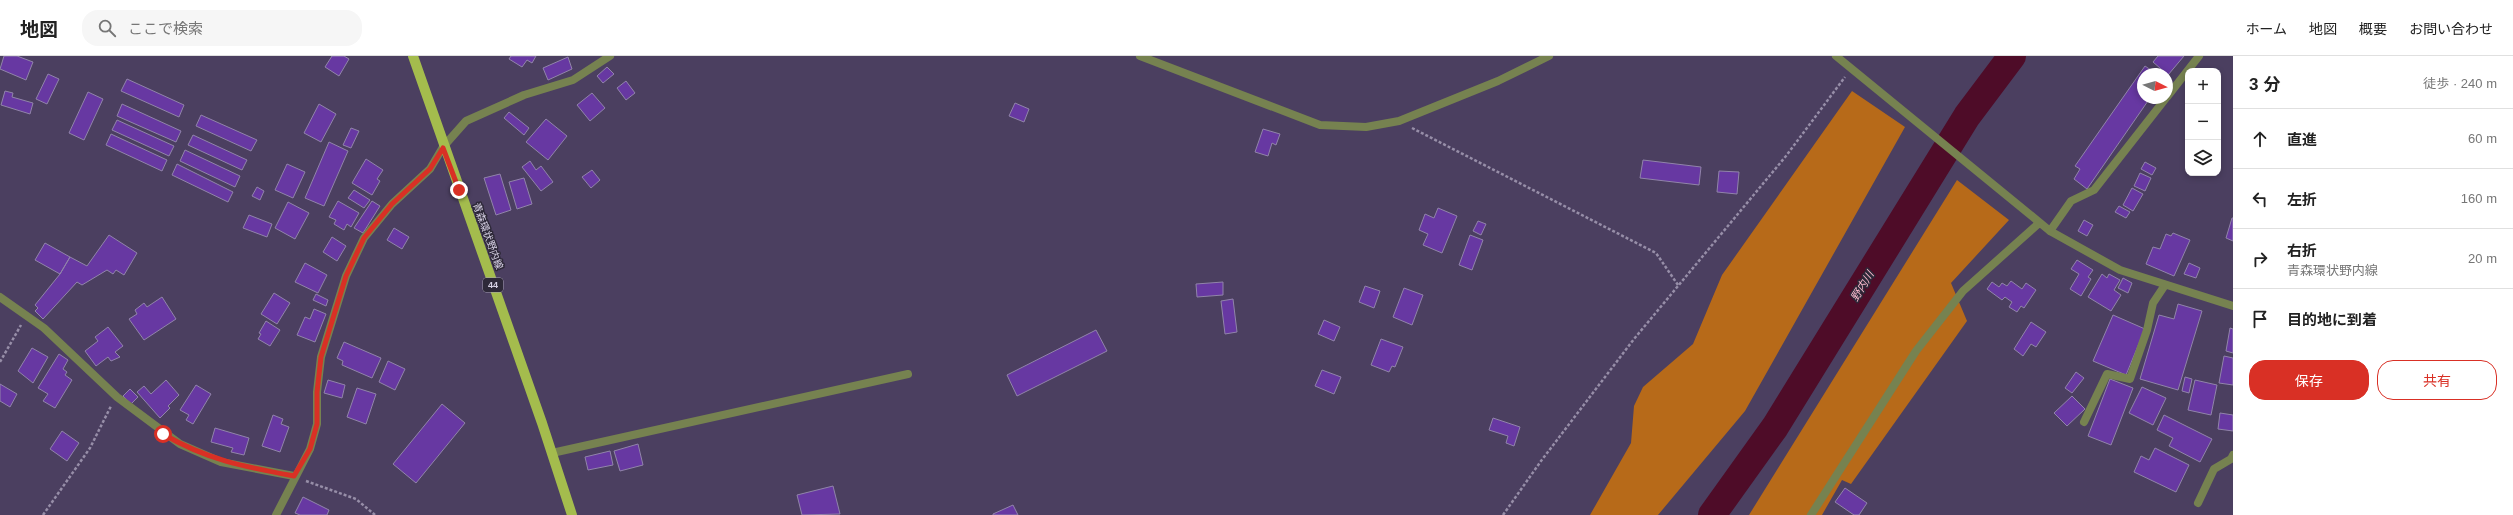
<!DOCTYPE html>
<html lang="ja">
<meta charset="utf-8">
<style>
body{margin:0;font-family:Arial,"Noto Sans JP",sans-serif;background:#f6f6f6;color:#222}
.controls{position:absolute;right:12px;top:12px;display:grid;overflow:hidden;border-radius:8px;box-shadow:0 2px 6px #0003}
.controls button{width:36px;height:36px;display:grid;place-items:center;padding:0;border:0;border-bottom:1px solid #e0e0e0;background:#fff;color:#222;font:20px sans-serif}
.compass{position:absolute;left:2137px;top:12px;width:36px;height:36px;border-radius:50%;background:#fff;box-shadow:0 2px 6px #0003;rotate:96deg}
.stop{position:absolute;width:12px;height:12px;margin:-9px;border:3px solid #d93025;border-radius:50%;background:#fff}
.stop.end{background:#d93025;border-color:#fff;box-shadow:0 1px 4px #0008}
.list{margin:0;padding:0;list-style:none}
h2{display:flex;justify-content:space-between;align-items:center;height:52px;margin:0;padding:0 16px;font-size:17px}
h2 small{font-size:13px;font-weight:400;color:#767676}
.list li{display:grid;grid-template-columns:26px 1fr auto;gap:12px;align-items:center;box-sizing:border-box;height:60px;padding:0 16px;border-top:1px solid #e0e0e0}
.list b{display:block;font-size:15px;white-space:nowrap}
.list p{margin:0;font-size:13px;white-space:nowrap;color:#767676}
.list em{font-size:13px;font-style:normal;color:#767676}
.actions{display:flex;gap:8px;padding:12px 16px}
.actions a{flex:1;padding:9px 0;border:1px solid #d93025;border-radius:16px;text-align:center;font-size:14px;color:#d93025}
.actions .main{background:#d93025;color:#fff}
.icon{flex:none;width:22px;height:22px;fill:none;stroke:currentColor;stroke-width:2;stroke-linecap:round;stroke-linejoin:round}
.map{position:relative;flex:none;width:2233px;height:459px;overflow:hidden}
header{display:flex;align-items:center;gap:24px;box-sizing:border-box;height:56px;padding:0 20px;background:#fff;border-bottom:1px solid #e0e0e0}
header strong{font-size:19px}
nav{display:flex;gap:22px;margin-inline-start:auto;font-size:14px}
.search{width:280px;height:36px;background:#f6f6f6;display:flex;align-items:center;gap:10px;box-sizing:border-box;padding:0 14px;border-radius:16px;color:#767676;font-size:15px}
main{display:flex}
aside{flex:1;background:#fff}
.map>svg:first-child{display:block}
.forest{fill:#b76a19}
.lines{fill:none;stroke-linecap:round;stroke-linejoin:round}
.river{stroke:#4e0c28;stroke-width:28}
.building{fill:#6738a2;stroke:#9184aa}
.path{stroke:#978ea8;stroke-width:2.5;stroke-dasharray:3 2;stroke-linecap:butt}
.service{stroke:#768250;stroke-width:8}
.minor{stroke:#768250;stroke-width:8}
.primary{stroke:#a4bc4d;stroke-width:10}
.route{stroke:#d93025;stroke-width:5}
.labels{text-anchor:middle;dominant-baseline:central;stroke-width:3;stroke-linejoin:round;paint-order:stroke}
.shield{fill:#2e2939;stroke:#a49eb1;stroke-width:1}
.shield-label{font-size:9px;font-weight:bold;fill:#d6d0e4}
.street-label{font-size:10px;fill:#d6d0e4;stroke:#2e2939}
.water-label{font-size:11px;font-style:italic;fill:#fbbacd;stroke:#2e2939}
</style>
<header>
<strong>地図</strong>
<div class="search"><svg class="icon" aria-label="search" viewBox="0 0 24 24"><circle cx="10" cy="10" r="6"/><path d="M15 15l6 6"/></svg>ここで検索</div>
<nav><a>ホーム</a><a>地図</a><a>概要</a><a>お問い合わせ</a></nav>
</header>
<main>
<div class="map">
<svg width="2233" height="459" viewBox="0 0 2233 459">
<rect width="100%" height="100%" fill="#4b3f60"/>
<path class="forest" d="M 1852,35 L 1905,71 L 1745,355 L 1658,459 L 1590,459 L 1631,387 L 1634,350 L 1643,331 L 1693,288 L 1722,219 Z
M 1957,124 L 2009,164 L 1951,227 L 1967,265 L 1851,428 L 1842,424 L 1822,459 L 1749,459 Z"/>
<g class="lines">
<path class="river" d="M 1712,459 L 1775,371 L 1967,60 L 2012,0"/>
</g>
<path class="building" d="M 4,0 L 17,0 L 33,6 L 26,24 L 0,13 Z
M 332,0 L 344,0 L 349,3 L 339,20 L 325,11 Z
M 511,0 L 536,0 L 532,7 L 527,4 L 522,11 L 509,3 Z
M 2158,0 L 2184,0 L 2168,19 L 2153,6 Z
M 568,1 L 572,13 L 548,24 L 543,12 Z
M 2145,10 L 2157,18 L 2143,18 L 2143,42 L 2150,42 L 2087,133 L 2074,123 L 2080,113 L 2075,110 Z
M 607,11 L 614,18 L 603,27 L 597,20 Z
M 48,18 L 59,23 L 47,48 L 36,43 Z
M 127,23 L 184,49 L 179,61 L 121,35 Z
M 626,25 L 635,37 L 626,44 L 617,32 Z
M 5,35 L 13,37 L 12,41 L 33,47 L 30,58 L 1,49 Z
M 88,36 L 103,43 L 84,84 L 69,77 Z
M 592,37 L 605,52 L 590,65 L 577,49 Z
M 1015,47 L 1029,53 L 1024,66 L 1009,60 Z
M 122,48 L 181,75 L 176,86 L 117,60 Z
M 319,48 L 336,58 L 321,86 L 304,77 Z
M 509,56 L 529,72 L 524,79 L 504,62 Z
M 201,59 L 257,84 L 251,95 L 196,70 Z
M 546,63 L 567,80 L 548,104 L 526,86 Z
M 117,64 L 174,90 L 169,100 L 112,74 Z
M 351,72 L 359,75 L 351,92 L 343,89 Z
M 1263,73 L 1280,78 L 1276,89 L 1272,87 L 1268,100 L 1255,96 Z
M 111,78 L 167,104 L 162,115 L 106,89 Z
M 193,79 L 247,104 L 242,114 L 188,89 Z
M 329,86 L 348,95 L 324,150 L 305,142 Z
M 185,94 L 240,120 L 235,131 L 180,105 Z
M 366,103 L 383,114 L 377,123 L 380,125 L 372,139 L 352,127 Z
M 1643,104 L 1701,111 L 1699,129 L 1640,122 Z
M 530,105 L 536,114 L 541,110 L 553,126 L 541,135 L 522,111 Z
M 2145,106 L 2156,112 L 2152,119 L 2141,113 Z
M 177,108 L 233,136 L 228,146 L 172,119 Z
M 287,108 L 305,116 L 293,142 L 275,134 Z
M 592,114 L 600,124 L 591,132 L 582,121 Z
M 1719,115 L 1739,116 L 1737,138 L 1717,136 Z
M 2140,117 L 2151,122 L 2145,135 L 2134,130 Z
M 500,118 L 511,154 L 496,159 L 484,122 Z
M 524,122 L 532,148 L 517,153 L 509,126 Z
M 257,131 L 264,135 L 260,144 L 252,140 Z
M 2132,132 L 2143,138 L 2133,155 L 2123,149 Z
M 354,134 L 370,144 L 364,152 L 348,142 Z
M 338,145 L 359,157 L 351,171 L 347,168 L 344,174 L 334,168 L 336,164 L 329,161 Z
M 372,145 L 380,150 L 363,177 L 354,172 Z
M 288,146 L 309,157 L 295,183 L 275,172 Z
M 2119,150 L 2130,156 L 2126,162 L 2115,156 Z
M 1438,152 L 1457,160 L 1442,197 L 1423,189 L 1428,178 L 1419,174 L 1425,158 L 1434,162 Z
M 249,159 L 272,168 L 267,181 L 243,172 Z
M 2232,162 L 2233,162 L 2233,185 L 2226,182 Z
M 2084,164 L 2093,169 L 2087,180 L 2078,175 Z
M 1478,165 L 1486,168 L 1481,179 L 1473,175 Z
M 394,172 L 409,181 L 402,193 L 387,184 Z
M 2173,177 L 2190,184 L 2174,220 L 2146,208 L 2153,191 L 2160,193 L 2166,178 L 2171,180 Z
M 109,179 L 137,197 L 124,219 L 116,214 L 113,218 L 107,214 L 82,229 L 77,226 L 43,263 L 35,255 L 38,252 L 35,249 L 60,218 L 70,201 L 87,210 Z
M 1470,179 L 1483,184 L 1472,214 L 1459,209 Z
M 332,181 L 346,190 L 337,205 L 323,196 Z
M 45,187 L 70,201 L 60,218 L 35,204 Z
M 2077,204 L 2093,214 L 2088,221 L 2091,223 L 2081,240 L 2070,233 L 2079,218 L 2071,213 Z
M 305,207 L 327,219 L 318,237 L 295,226 Z
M 2189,207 L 2200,212 L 2196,222 L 2184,218 Z
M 2102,218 L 2107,222 L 2109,218 L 2120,224 L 2114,234 L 2121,239 L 2111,255 L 2088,241 Z
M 2123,222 L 2132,227 L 2128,237 L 2118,232 Z
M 2011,225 L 2022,233 L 2026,227 L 2036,234 L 2024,252 L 2021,250 L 2017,256 L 2009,251 L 2012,246 L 2005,241 L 2002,244 L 1987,233 L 1992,226 L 1999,231 L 2002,227 L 2007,230 Z
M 1223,226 L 1223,239 L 1197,241 L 1196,228 Z
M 1365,230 L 1380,235 L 1374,252 L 1359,246 Z
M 1404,232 L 1423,239 L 1412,269 L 1393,261 Z
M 274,237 L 290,247 L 277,268 L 261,258 Z
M 316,238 L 328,244 L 326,250 L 313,244 Z
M 162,241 L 176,263 L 144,284 L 129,263 L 137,258 L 135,254 L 144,247 L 147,251 Z
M 1233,243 L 1237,276 L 1225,278 L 1221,245 Z
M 2178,248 L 2202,255 L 2178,334 L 2140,323 L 2159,259 L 2174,263 Z
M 314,253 L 326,258 L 315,286 L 297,279 L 305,261 L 310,263 Z
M 2113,259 L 2145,273 L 2126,319 L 2093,305 Z
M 1324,264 L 1340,271 L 1334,285 L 1318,278 Z
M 266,265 L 280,274 L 270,290 L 258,283 L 261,278 L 259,277 Z
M 2031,266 L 2046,276 L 2036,291 L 2031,288 L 2023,300 L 2014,293 Z
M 108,271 L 123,290 L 115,296 L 120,301 L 111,305 L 108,301 L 96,310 L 85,295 L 98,285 L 95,281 Z
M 2230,272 L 2233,273 L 2233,297 L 2226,295 Z
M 1096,274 L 1107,295 L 1017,340 L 1007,319 Z
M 1381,283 L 1403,291 L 1395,311 L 1392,310 L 1389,316 L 1371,309 Z
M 344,286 L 381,302 L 372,322 L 342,309 L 343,305 L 337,302 Z
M 32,292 L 48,301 L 33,327 L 18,315 Z
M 59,298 L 68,304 L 63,313 L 67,316 L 65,319 L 72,324 L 55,352 L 43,345 L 48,338 L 38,332 Z
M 2224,300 L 2233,302 L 2233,329 L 2219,327 Z
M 388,305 L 405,313 L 395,334 L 379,326 Z
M 1322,314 L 1341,321 L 1334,338 L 1315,330 Z
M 2076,316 L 2084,322 L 2072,337 L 2065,332 Z
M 2185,321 L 2192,323 L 2189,337 L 2182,335 Z
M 2110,323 L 2133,332 L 2111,389 L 2088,380 Z
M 166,324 L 179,339 L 168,350 L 170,352 L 160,362 L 137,336 L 144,330 L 151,338 Z
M 328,324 L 345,329 L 342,342 L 324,337 Z
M 2195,324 L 2217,329 L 2211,359 L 2188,354 Z
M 0,328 L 17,338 L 10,351 L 0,345 Z
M 196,329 L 211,338 L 193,368 L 186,364 L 189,359 L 180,354 Z
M 2142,331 L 2166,342 L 2153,369 L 2129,357 Z
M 357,332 L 376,338 L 366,368 L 347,361 Z
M 130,333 L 138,341 L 131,348 L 123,340 Z
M 2072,340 L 2085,353 L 2067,370 L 2054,357 Z
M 442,348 L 465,367 L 416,427 L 393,408 Z
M 2220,357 L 2233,359 L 2233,375 L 2218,373 Z
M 273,359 L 283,363 L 281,368 L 289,371 L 280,396 L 262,390 Z
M 2164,359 L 2212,383 L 2200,406 L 2169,390 L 2173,382 L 2157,374 Z
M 1493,362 L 1520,371 L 1514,390 L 1506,387 L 1508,380 L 1489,374 Z
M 215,372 L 249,382 L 244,399 L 231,396 L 233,392 L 211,386 Z
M 62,375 L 79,387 L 67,405 L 50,393 Z
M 638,388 L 643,409 L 620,415 L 614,395 Z
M 2155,392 L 2189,409 L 2176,436 L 2134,416 L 2141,400 L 2149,404 Z
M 610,395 L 613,409 L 588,414 L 585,401 Z
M 833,430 L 840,458 L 802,459 L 797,439 Z
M 1845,432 L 1867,447 L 1859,459 L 1854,459 L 1835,446 Z
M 303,441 L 329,454 L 327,459 L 300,459 L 295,457 Z
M 1013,449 L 1018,459 L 993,459 L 993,458 Z"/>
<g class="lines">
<path class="path" d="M 1412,72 L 1656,197 L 1678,229
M 0,306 L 21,269
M 306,425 L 356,443 L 375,459
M 43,459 L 90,392 L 111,350
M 1503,459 L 1541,405 L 1634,283 L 1786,100 L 1845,21"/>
<path class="service" d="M 2167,41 L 2199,0
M 2050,175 L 2071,145 L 2094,134 L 2166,42
M 2084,366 L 2107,318 L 2130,323 L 2147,274 L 2153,247 L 2165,229
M 552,397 L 908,318
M 2198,447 L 2214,413 L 2231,403 L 2233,399"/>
<path class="minor" d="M 1140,0 L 1320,69 L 1366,71 L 1399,65 L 1498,25 L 1549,0
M 1836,0 L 2050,175 L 2120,214 L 2233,250
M 0,241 L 44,272 L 117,341 L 180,388 L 221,406 L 294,420
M 276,459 L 310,393 L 317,368 L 317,336 L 321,301 L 346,220 L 364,182 L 392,148 L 430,113 L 443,91 L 466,65 L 524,39 L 573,24 L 610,0
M 1811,459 L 1916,295 L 1963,235 L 2038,168"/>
<path class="primary" d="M 413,0 L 542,367 L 572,459"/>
</g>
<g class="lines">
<path class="route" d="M 163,378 C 207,404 246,411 294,420 L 310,393 L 317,368 L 317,336 L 321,301 L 346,220 L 364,182 L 392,148 L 430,113 L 443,92 L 459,134"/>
</g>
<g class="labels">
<rect class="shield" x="483" y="222" width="20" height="14" rx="3"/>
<g class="shield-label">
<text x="493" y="229">44</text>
</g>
<g class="street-label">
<text transform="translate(488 180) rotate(70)">青森環状野内線</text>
</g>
<g class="water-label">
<text transform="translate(1862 230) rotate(-58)">野内川</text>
</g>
</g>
</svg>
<div class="controls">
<button>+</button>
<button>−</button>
<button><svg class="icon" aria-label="layers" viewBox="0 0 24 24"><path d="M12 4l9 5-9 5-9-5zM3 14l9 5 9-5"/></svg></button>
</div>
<svg class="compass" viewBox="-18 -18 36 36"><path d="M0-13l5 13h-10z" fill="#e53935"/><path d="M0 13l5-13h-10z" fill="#767676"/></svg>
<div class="stop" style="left:163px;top:378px"></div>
<div class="stop end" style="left:459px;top:134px"></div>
</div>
<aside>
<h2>3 分<small>徒歩 · 240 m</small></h2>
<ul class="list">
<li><svg class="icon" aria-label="ahead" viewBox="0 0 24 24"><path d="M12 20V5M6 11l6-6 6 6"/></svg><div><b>直進</b></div><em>60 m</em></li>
<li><svg class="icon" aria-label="left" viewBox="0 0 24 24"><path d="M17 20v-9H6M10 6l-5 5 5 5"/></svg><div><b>左折</b></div><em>160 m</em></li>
<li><svg class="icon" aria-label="right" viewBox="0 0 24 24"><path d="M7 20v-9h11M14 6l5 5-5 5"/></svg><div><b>右折</b><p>青森環状野内線</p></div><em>20 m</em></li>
<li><svg class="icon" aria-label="arrive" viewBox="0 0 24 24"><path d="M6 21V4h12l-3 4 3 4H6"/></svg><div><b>目的地に到着</b></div></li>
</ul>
<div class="actions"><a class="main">保存</a><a>共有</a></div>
</aside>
</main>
